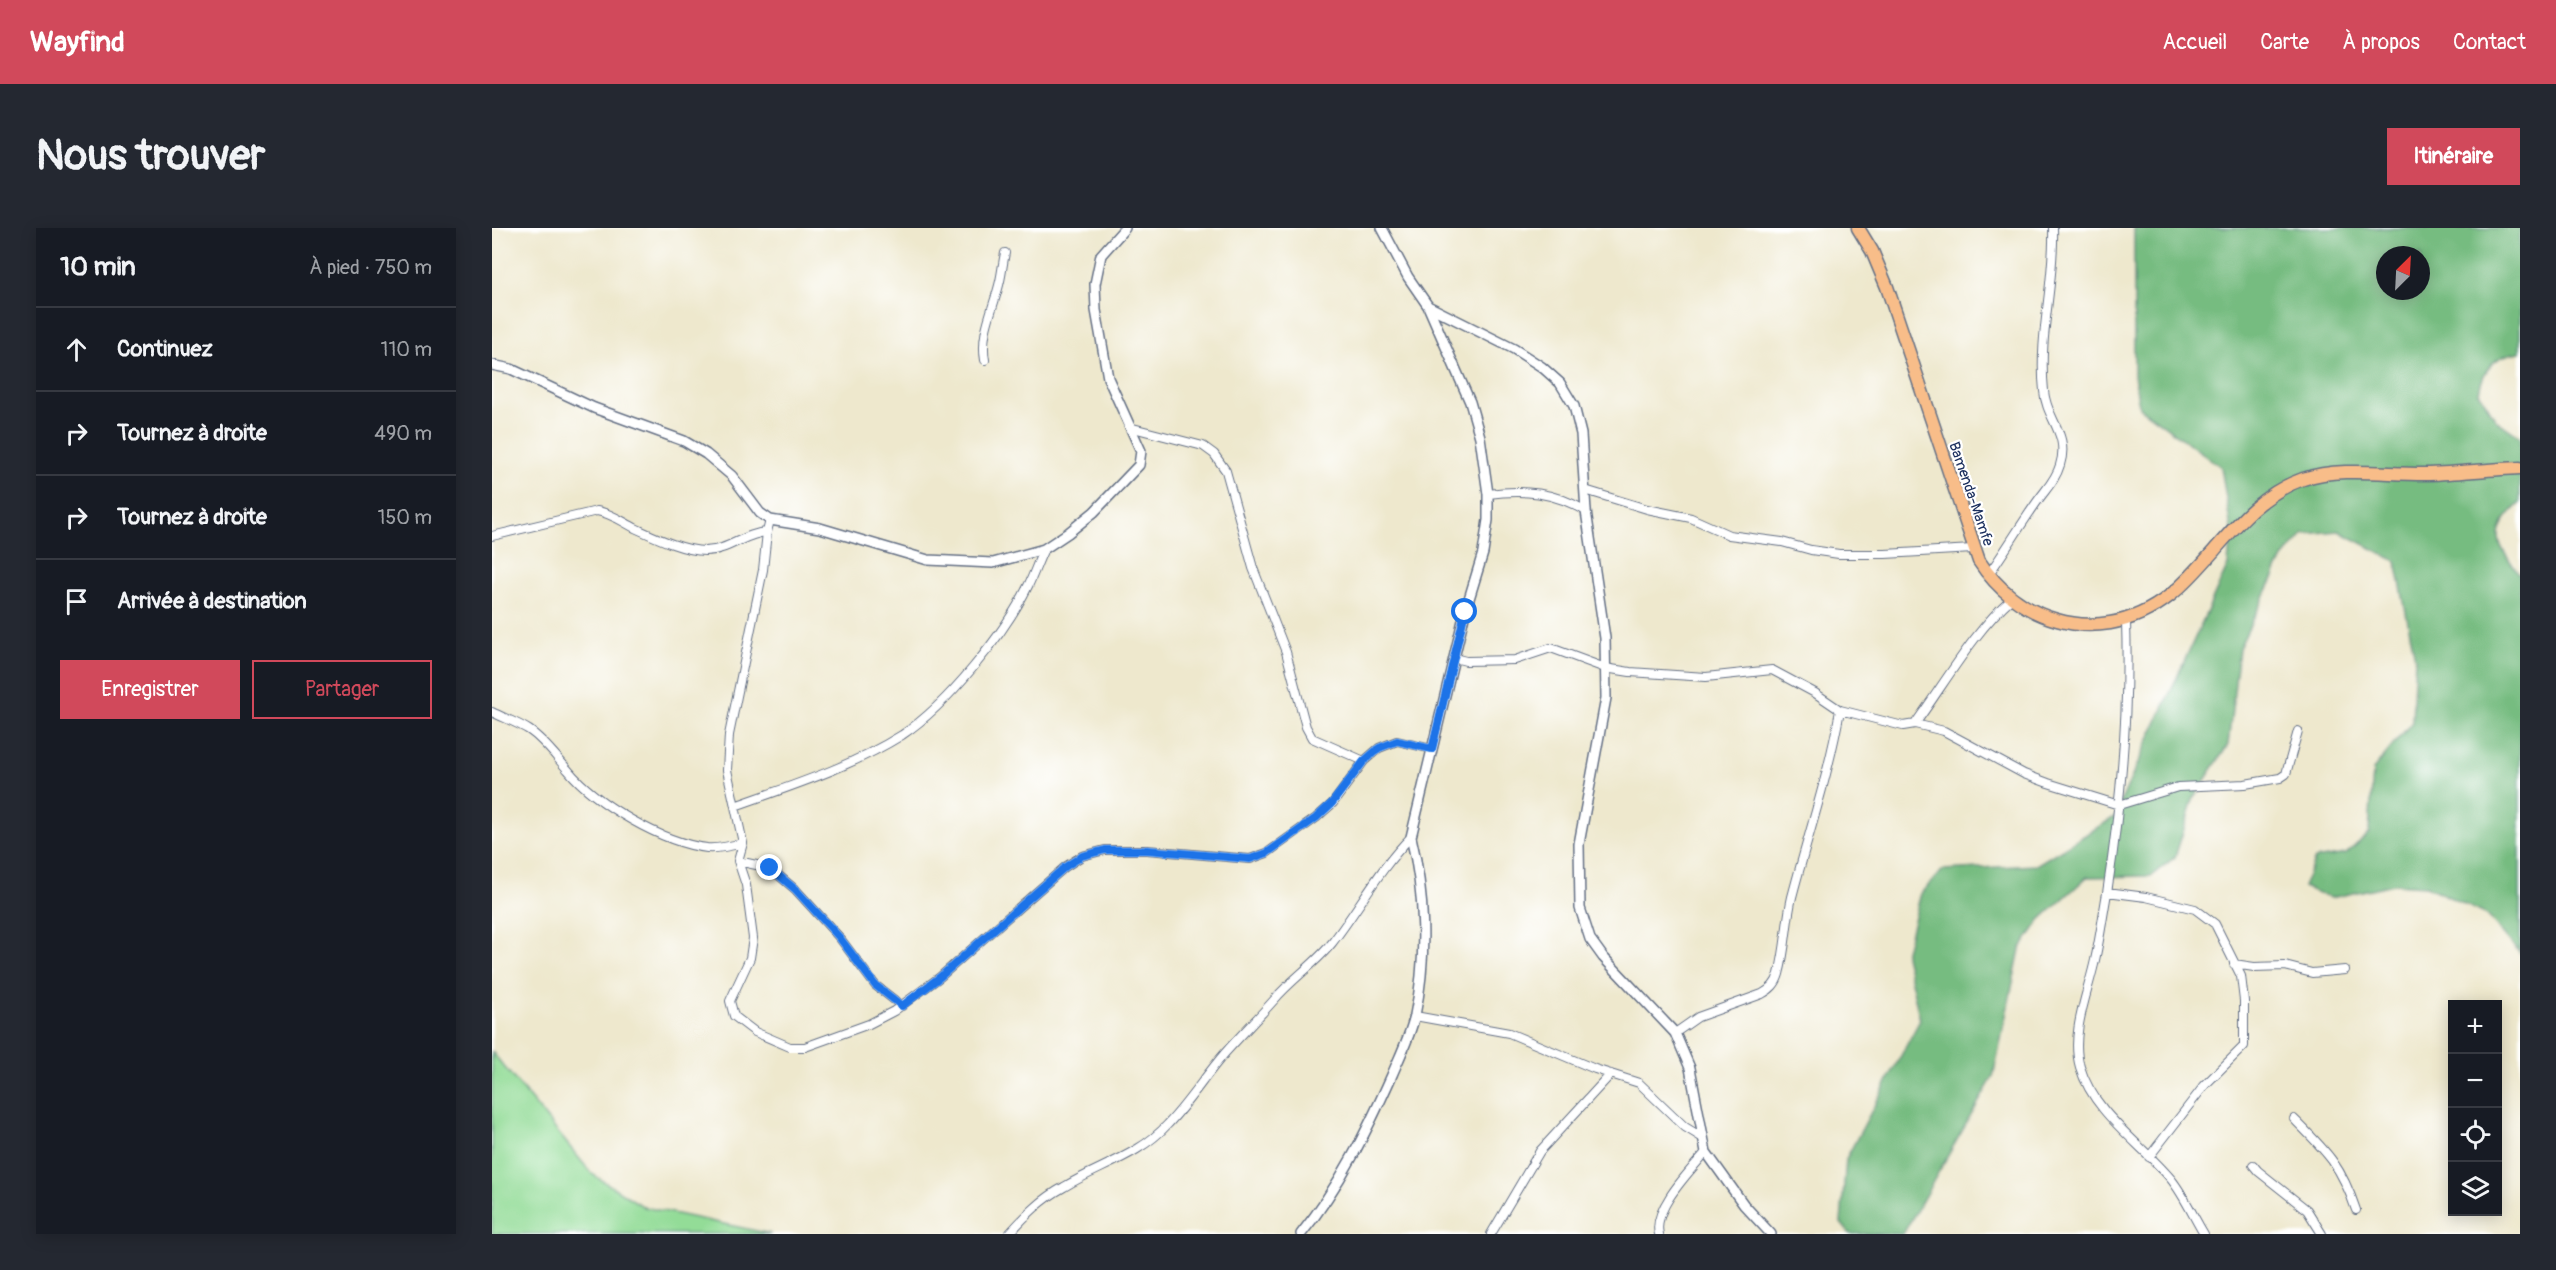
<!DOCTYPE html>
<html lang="fr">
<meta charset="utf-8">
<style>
body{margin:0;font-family:Pangolin,sans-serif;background:#242831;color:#f1f3f6}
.controls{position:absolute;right:18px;bottom:18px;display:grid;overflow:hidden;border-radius:0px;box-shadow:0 3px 15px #0003}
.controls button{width:54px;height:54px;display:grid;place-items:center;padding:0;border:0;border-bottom:2px solid #363941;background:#171b24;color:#f1f3f6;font:30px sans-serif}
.compass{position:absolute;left:1884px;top:18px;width:54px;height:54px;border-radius:50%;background:#171b24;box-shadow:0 3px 15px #0003;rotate:24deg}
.stop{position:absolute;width:18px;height:18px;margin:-14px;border:4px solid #1a73e8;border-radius:50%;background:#fff}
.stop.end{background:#1a73e8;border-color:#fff;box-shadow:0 2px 6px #0008}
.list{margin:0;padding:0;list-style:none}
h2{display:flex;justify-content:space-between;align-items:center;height:78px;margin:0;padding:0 24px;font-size:26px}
h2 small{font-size:20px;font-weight:400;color:#9ea1a6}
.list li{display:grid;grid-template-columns:39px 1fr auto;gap:18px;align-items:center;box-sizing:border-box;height:84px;padding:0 24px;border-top:2px solid #363941}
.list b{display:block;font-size:22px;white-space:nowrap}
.list em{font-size:20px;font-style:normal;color:#9ea1a6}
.actions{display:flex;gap:12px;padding:18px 24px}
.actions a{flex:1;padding:14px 0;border:2px solid #d1495b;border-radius:0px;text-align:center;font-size:21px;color:#d1495b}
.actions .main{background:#d1495b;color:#fff}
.icon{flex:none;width:33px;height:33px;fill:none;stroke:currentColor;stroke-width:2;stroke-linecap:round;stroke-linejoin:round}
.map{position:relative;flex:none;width:2028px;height:1006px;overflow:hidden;border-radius:0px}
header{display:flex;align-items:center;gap:36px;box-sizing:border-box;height:84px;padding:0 30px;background:#d1495b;color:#fff}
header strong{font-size:28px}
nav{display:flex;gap:33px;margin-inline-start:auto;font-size:21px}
.intro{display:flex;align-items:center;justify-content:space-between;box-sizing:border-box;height:144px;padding:0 36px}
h1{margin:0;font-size:42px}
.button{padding:15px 27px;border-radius:0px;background:#d1495b;color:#fff;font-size:21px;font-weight:700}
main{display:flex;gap:36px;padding:0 36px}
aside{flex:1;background:#171b24;border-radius:0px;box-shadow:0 3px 15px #0003}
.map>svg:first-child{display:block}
.green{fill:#93dc97;stroke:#57867a;stroke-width:1.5}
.forest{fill:#76bc80;stroke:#48766f;stroke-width:1.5;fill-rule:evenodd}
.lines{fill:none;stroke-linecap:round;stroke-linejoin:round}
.minor-casing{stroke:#657085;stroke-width:10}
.tertiary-casing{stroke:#657085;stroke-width:12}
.trunk-casing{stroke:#657085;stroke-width:15}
.minor{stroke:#fff;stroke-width:8}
.tertiary{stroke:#fff;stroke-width:9}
.trunk{stroke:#f8bd89;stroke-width:12}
.route{stroke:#1a73e8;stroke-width:8}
.labels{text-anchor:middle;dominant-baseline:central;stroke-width:4.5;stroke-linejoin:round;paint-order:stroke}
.street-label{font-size:15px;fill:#1b2f5e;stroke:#fff}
</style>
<header>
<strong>Wayfind</strong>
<nav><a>Accueil</a><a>Carte</a><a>À propos</a><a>Contact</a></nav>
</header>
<div class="intro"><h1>Nous trouver</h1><a class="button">Itinéraire</a></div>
<main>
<aside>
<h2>10 min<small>À pied · 750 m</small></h2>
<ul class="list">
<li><svg class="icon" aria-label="ahead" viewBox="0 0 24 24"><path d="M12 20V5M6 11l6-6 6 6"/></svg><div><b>Continuez</b></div><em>110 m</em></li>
<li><svg class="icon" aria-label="right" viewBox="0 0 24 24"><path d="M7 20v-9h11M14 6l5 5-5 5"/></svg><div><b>Tournez à droite</b></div><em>490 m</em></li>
<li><svg class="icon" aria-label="right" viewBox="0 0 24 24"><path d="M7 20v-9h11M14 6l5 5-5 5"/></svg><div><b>Tournez à droite</b></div><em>150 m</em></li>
<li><svg class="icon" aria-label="arrive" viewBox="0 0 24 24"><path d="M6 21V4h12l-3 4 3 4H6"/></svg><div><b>Arrivée à destination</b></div></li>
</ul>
<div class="actions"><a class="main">Enregistrer</a><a>Partager</a></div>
</aside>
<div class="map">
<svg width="2028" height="1006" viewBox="0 0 2028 1006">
<rect width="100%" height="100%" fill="#fff"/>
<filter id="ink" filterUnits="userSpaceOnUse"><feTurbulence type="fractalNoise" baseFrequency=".0167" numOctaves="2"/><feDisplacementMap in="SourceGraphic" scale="12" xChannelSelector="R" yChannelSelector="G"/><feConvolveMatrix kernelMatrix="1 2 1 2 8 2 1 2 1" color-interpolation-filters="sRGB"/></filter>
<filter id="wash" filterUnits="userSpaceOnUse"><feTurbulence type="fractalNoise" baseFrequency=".008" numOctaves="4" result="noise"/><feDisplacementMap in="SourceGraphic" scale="24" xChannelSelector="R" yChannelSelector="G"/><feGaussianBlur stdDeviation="1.35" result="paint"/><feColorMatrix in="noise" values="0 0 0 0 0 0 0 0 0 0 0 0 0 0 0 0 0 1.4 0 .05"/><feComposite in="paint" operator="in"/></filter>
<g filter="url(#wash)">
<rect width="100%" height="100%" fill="#eee8cd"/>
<path class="green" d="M 0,824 L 100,946 L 152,979 L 279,1006 L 0,1006 Z"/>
<path class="forest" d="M 1642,0 L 2028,0 L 2028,124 C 2003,127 1991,140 1987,164 L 2004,192 L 2028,209 L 2028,275 C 1996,306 2004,314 2028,347 L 2028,725 L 1995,687 L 1934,658 L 1901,656 L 1839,670 L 1811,659 L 1823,631 L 1854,626 L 1877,605 L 1881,542 L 1920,494 L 1923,430 L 1904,333 L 1847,303 L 1812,306 L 1791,330 L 1747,420 L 1736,517 L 1702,569 L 1683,629 L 1659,648 L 1595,649 L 1548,692 L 1528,721 L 1501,849 L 1411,1006 L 1358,1006 L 1349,995 L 1354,931 L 1428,792 L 1413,727 L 1429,665 L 1451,642 L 1544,637 L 1626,587 L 1627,577 L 1736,337 L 1739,301 L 1729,239 L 1647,179 L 1642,147 ZM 1893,27 L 1929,27 L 1929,63 L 1893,63 Z"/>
</g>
<g filter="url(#ink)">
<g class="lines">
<defs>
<path id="minor" d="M 493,132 C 488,104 502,80 508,53 C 510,44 511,34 513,25
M 637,199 L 711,218 L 722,226 L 734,243 L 761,340 L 794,424 L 814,499 L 820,510 L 872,533
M 1093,262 L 1155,281 L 1199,290 L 1237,307 L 1290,314 L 1319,322 L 1347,326 L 1393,326 L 1481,321
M 996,266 C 1032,261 1062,264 1094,283
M 278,292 L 275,304 L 271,342 L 237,507 L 235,542 L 251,615 L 246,633 L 254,657 L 261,710 L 258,730 L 238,773 L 242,788 L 263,804 L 298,819 L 313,819 L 377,796 L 402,783 L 448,749 L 573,639 L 590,628 L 613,622 L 655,622 L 758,631 L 775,625 L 824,590 L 841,575 L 872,533 L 887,520 L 905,513 L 940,521
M 0,308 L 105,283 C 119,285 131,294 143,300 C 163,309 191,323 213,323 C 236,323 253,305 275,304
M 1496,347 C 1514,322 1529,296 1547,271 C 1555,260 1564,251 1568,237 C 1578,206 1554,191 1552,163 C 1546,106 1563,56 1561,0
M 1634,393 C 1637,484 1629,575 1615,665 C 1611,687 1608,710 1603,732 C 1596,765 1578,806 1588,839 C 1602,886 1649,915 1679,951 C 1692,967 1701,988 1712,1006
M 962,430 L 974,433 L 1023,432 L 1059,420 L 1113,440 L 1138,444 L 1214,449 L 1280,442 L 1323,465 L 1348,482 L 1411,498 L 1423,496 C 1453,455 1482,403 1520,370
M 0,484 C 12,490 26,495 37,502 C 52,512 64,529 76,542 C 104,576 171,615 215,620 C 227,621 239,618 251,615
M 1423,496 L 1452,503 L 1532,546 L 1556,555 L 1627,577 L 1686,559 L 1753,556 L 1788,550 L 1794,546 L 1806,503
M 243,578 C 299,558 359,539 410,507 C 455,477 512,407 536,358 C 542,346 546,333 552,321
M 246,633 L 278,640 L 304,662 L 347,709 L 383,757 L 410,778
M 1615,664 L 1654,669 L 1703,681 L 1723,696 L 1749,748 L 1752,773 L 1752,818 L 1712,858 L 1657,929
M 1742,736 L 1762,739 L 1793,738 L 1820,745 L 1853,742
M 923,788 L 1017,805 L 1103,841 L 1147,855 L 1193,899 L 1211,910
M 1183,805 L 1206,789 L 1270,766 C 1279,761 1284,756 1287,746 C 1294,721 1294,694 1300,669 C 1316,607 1337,546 1348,482
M 1802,891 C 1835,924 1849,937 1864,982
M 1761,937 L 1766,943 L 1815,982 L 1830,1006
M 517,1006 C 534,987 550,971 572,959 C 608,937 647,928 676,896 C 697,874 713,848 733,825 C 749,807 766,790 782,772 C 800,751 823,736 840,715 C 868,679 887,641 919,609
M 999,1006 L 1048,923 L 1119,846
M 1167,1006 C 1160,981 1199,942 1214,924"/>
<path id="tertiary" d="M 890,0 L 916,49 L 936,78 L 1022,121 L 1050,139 L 1068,155 L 1082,178 L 1089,206 L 1094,283 L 1113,410 L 1114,470 L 1087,616 L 1088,680 L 1098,711 L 1111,729 L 1183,805 L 1198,840 L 1214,924 L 1252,977 L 1279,1006
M 0,137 L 19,141 L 102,180 L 192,213 L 214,226 L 240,248 L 268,285 L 278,292 L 328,300 L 436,332 L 501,335 L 552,321 L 576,305 L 602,284 L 647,237 L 649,223 L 616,150 L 604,82 L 603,56 L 609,27 L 633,0
M 809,1006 C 848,958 875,903 900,847 C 908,828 918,808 923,787 C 935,730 933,666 919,609 L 973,384 L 991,325 L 996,292 L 996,266 L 988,209 L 978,174 L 936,78"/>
<path id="trunk" d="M 1366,0 L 1380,23 L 1395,59 L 1487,333 C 1505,361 1532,383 1565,392 C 1582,397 1600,398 1618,395 C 1708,380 1728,280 1811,251 C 1850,238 1896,247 1937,246 C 1967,245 1998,241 2028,240"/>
</defs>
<use href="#minor" class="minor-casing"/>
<use href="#tertiary" class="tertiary-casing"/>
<use href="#trunk" class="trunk-casing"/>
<use href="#minor" class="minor"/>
<use href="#tertiary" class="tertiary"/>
<use href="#trunk" class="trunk"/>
</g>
</g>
<g class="lines" filter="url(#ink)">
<path class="route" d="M 278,640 L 304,662 L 347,709 L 383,757 L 410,778 L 448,749 L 573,639 L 590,628 L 613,622 L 655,622 L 758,631 L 775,625 L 824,590 L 840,575 L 872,533 L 887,520 L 905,513 L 940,521 L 973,384"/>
</g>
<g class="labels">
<g class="street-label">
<text transform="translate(1479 266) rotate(71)">Bamenda-Mamfe</text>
</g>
</g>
</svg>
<div class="controls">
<button>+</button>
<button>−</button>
<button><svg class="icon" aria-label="locate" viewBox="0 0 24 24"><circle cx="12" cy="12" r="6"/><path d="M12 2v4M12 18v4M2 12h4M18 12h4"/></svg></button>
<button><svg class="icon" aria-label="layers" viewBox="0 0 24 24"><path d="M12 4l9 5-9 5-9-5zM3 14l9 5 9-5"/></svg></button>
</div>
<svg class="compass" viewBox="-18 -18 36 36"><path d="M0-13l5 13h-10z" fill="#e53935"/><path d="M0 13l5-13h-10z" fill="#9ea1a6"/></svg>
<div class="stop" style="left:973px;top:384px"></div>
<div class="stop end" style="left:278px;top:640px"></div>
</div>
</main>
